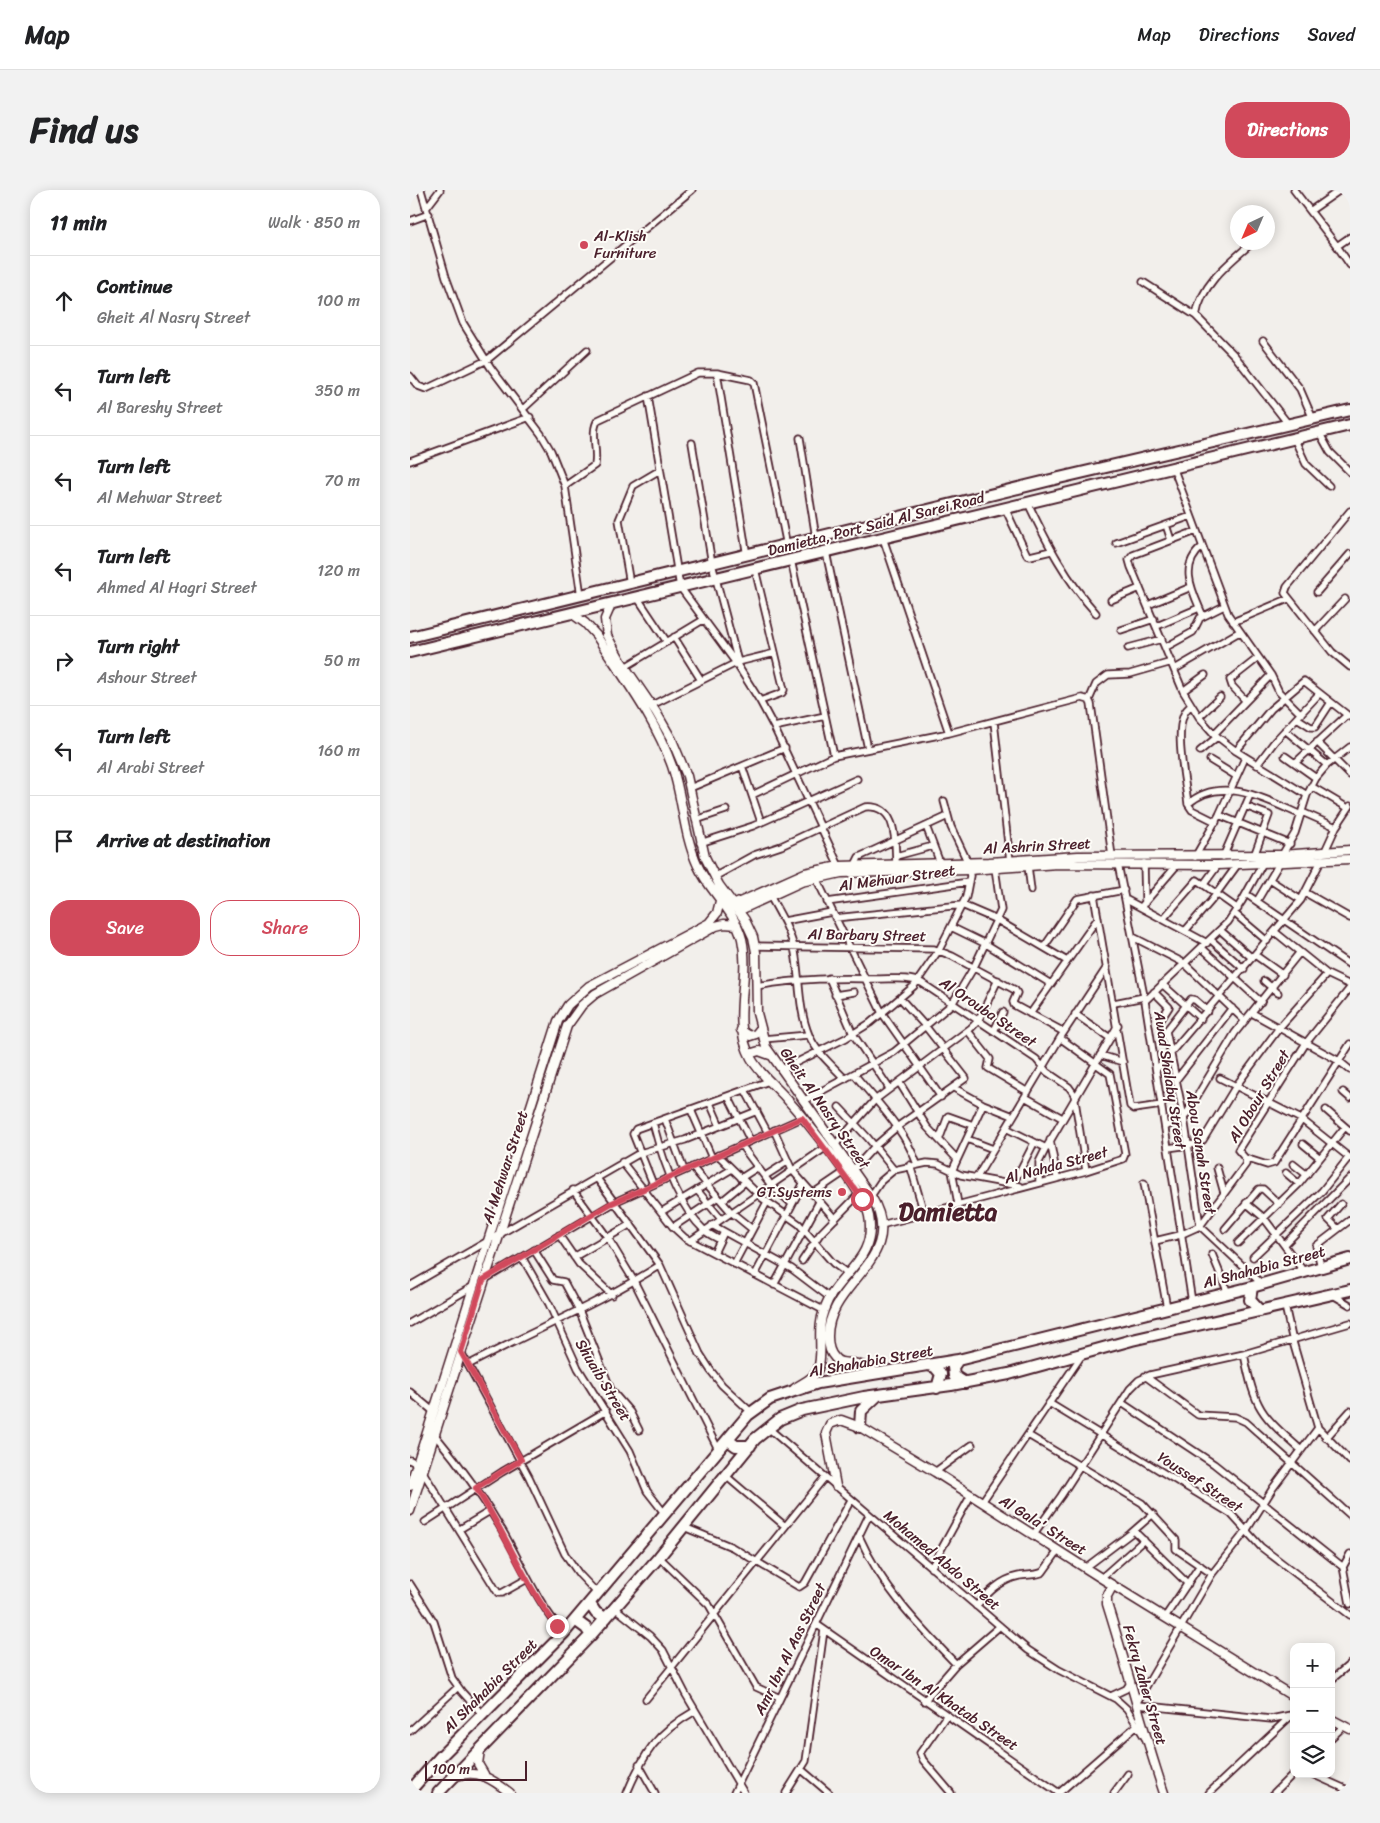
<!DOCTYPE html>
<meta charset="utf-8">
<style>
body{margin:0;font-family:Sriracha,sans-serif;background:#f2f2f2;color:#202124}
.controls{position:absolute;right:15px;bottom:15px;display:grid;overflow:hidden;border-radius:10px;box-shadow:0 2px 12px #0003}
.controls button{width:45px;height:45px;display:grid;place-items:center;padding:0;border:0;border-bottom:1px solid #e0e0e0;background:#fff;color:#202124;font:25px sans-serif}
.compass{position:absolute;left:820px;top:15px;width:45px;height:45px;border-radius:50%;background:#fff;box-shadow:0 2px 12px #0003;rotate:224deg}
.scale{position:absolute;left:15px;bottom:12px;width:102px;box-sizing:border-box;padding-left:5px;border:2px solid #4a1f2b;border-top:0;font-size:14px;line-height:18px;white-space:nowrap;color:#4a1f2b;-webkit-text-stroke:4px #fdfcf7;paint-order:stroke}
.stop{position:absolute;width:15px;height:15px;margin:-11px;border:4px solid #d1495b;border-radius:50%;background:#fff}
.stop.end{background:#d1495b;border-color:#fff;box-shadow:0 1px 5px #0008}
.list{margin:0;padding:0;list-style:none}
h2{display:flex;justify-content:space-between;align-items:center;height:65px;margin:0;padding:0 20px;font-size:21px}
h2 small{font-size:16px;font-weight:400;color:#757577}
.list li{display:grid;grid-template-columns:32px 1fr auto;gap:15px;align-items:center;box-sizing:border-box;height:90px;padding:0 20px;border-top:1px solid #e0e0e0}
.list b{display:block;font-size:19px;white-space:nowrap}
.list p{margin:0;font-size:16px;white-space:nowrap;color:#757577}
.list em{font-size:16px;font-style:normal;color:#757577}
.actions{display:flex;gap:10px;padding:15px 20px}
.actions a{flex:1;padding:11px 0;border:1px solid #d1495b;border-radius:20px;text-align:center;font-size:18px;color:#d1495b}
.actions .main{background:#d1495b;color:#fff}
.icon{flex:none;width:28px;height:28px;fill:none;stroke:currentColor;stroke-width:2;stroke-linecap:round;stroke-linejoin:round}
.map{position:relative;flex:none;width:940px;height:1603px;overflow:hidden;border-radius:20px}
header{display:flex;align-items:center;gap:30px;box-sizing:border-box;height:70px;padding:0 25px;background:#fff;border-bottom:1px solid #e0e0e0}
header strong{font-size:24px}
nav{display:flex;gap:28px;margin-inline-start:auto;font-size:18px}
.intro{display:flex;align-items:center;justify-content:space-between;box-sizing:border-box;height:120px;padding:0 30px}
h1{margin:0;font-size:35px}
.button{padding:12px 22px;border-radius:20px;background:#d1495b;color:#fff;font-size:18px;font-weight:700}
main{display:flex;gap:30px;padding:0 30px}
aside{flex:1;background:#fff;border-radius:20px;box-shadow:0 2px 12px #0003}
.map>svg:first-child{display:block}
.lines{fill:none;stroke-linecap:round;stroke-linejoin:round}
.street-casing{stroke:#4a1f2b;stroke-width:9}
.secondary-casing{stroke:#4a1f2b;stroke-width:11}
.highway-casing{stroke:#4a1f2b;stroke-width:14}
.street{stroke:#fdfcf7;stroke-width:5.5}
.secondary{stroke:#fdfcf7;stroke-width:8}
.highway{stroke:#fdfcf7;stroke-width:10}
.route{stroke:#d1495b;stroke-width:6}
.poi-dot{fill:#d1495b;stroke:#fdfcf7;stroke-width:2}
.labels{text-anchor:middle;dominant-baseline:central;stroke-width:4;stroke-linejoin:round;paint-order:stroke}
.poi-label{font-size:15px;fill:#4a1f2b;stroke:#fdfcf7;text-anchor:start}
.street-label{font-size:15px;fill:#4a1f2b;stroke:#fdfcf7}
.town-label{font-size:25px;font-weight:bold;fill:#4a1f2b;stroke:#fdfcf7}
</style>
<header>
<strong>Map</strong>
<nav><a>Map</a><a>Directions</a><a>Saved</a></nav>
</header>
<div class="intro"><h1>Find us</h1><a class="button">Directions</a></div>
<main>
<aside>
<h2>11 min<small>Walk · 850 m</small></h2>
<ul class="list">
<li><svg class="icon" aria-label="ahead" viewBox="0 0 24 24"><path d="M12 20V5M6 11l6-6 6 6"/></svg><div><b>Continue</b><p>Gheit Al Nasry Street</p></div><em>100 m</em></li>
<li><svg class="icon" aria-label="left" viewBox="0 0 24 24"><path d="M17 20v-9H6M10 6l-5 5 5 5"/></svg><div><b>Turn left</b><p>Al Bareshy Street</p></div><em>350 m</em></li>
<li><svg class="icon" aria-label="left" viewBox="0 0 24 24"><path d="M17 20v-9H6M10 6l-5 5 5 5"/></svg><div><b>Turn left</b><p>Al Mehwar Street</p></div><em>70 m</em></li>
<li><svg class="icon" aria-label="left" viewBox="0 0 24 24"><path d="M17 20v-9H6M10 6l-5 5 5 5"/></svg><div><b>Turn left</b><p>Ahmed Al Hagri Street</p></div><em>120 m</em></li>
<li><svg class="icon" aria-label="right" viewBox="0 0 24 24"><path d="M7 20v-9h11M14 6l5 5-5 5"/></svg><div><b>Turn right</b><p>Ashour Street</p></div><em>50 m</em></li>
<li><svg class="icon" aria-label="left" viewBox="0 0 24 24"><path d="M17 20v-9H6M10 6l-5 5 5 5"/></svg><div><b>Turn left</b><p>Al Arabi Street</p></div><em>160 m</em></li>
<li><svg class="icon" aria-label="arrive" viewBox="0 0 24 24"><path d="M6 21V4h12l-3 4 3 4H6"/></svg><div><b>Arrive at destination</b></div></li>
</ul>
<div class="actions"><a class="main">Save</a><a>Share</a></div>
</aside>
<div class="map">
<svg width="940" height="1603" viewBox="0 0 940 1603">
<rect width="100%" height="100%" fill="#f2efeb"/>
<filter id="ink" filterUnits="userSpaceOnUse"><feTurbulence type="fractalNoise" baseFrequency=".02" numOctaves="2"/><feDisplacementMap in="SourceGraphic" scale="10" xChannelSelector="R" yChannelSelector="G"/><feConvolveMatrix kernelMatrix="1 2 1 2 8 2 1 2 1" color-interpolation-filters="sRGB"/></filter>
<g filter="url(#ink)">
<g class="lines">
<defs>
<path id="street" d="M 11,0 L 36,87 L 53,133 L 81,178 L 131,244 L 141,261 L 155,296 L 171,406
M 884,0 L 927,56
M 17,17 L 30,0
M 900,21 L 930,0
M 0,31 L 19,24
M 940,47 L 927,56 L 940,75
M 843,52 C 819,73 791,94 786,126 L 825,166 L 879,235
M 733,92 L 786,126
M 853,151 L 890,199 L 903,229
M 307,183 L 337,366
M 0,186 L 8,196 L 16,199 L 77,170 L 282,0
M 238,206 L 270,397 L 326,473 L 350,511 L 364,537 L 429,676
M 113,219 L 177,160
M 909,242 L 920,262 L 940,282
M 390,248 L 406,348
M 884,248 L 896,274 L 919,296
M 282,253 L 302,374 L 328,472
M 0,271 L 120,227
M 763,277 L 818,424 L 861,485 L 869,502 L 891,524
M 155,296 L 185,275 C 188,261 180,241 188,230 L 288,183 L 307,183 L 341,190 L 344,193 L 377,356
M 618,313 C 637,353 656,390 686,423
M 595,318 L 617,365 L 620,366 L 641,361
M 940,321 L 877,397 L 875,403 L 922,462 L 940,477
M 756,335 L 761,350
M 786,341 L 723,365 L 719,370 L 721,377 L 773,501 L 789,527 L 804,544 L 826,561 L 897,605
M 473,348 L 539,543
M 706,353 L 781,326
M 792,357 C 768,377 783,402 793,426
M 416,362 L 458,559
M 381,370 L 424,566
M 345,379 L 374,500 L 372,503 L 350,511
M 220,394 L 209,330 L 223,296 L 250,280
M 907,402 L 940,364
M 227,407 L 257,452
M 701,410 L 730,398
M 738,415 L 781,397
M 823,432 L 878,409
M 747,436 L 789,418
M 711,440 L 744,429
M 905,441 L 935,409
M 264,447 L 291,490
M 756,457 L 783,442 L 790,428 L 814,416
M 718,458 L 752,449
M 215,477 L 293,430
M 765,479 L 829,442
M 773,501 L 795,485
M 679,510 L 686,494 L 698,485 L 720,484 L 762,472
M 836,511 L 822,496 L 820,490 L 848,468
M 242,515 L 328,472 L 365,463
M 781,516 C 760,527 776,593 778,614 L 782,620 L 806,632
M 789,527 L 810,507
M 887,528 L 901,537 L 905,537 L 920,514
M 584,532 L 600,671
M 364,537 L 415,526
M 875,540 L 917,575
M 804,544 L 861,485
M 907,552 L 940,585
M 790,561 L 807,547
M 826,561 L 861,519 L 894,491 L 940,527
M 875,566 L 906,588
M 800,570 L 826,586
M 885,573 L 937,525
M 847,575 L 865,551 L 908,505
M 332,576 L 351,632
M 901,596 L 938,618
M 280,598 L 375,558
M 342,605 L 424,566 L 539,543 L 672,508 L 679,510 L 681,514 L 702,666
M 778,614 C 811,584 857,610 891,625
M 835,616 L 859,625 L 844,666
M 892,622 L 926,637
M 809,625 L 880,654
M 286,630 L 316,620
M 516,636 L 530,673
M 290,653 L 343,636 L 447,589
M 915,661 L 926,637 L 940,616
M 872,665 L 885,643 L 897,605 L 906,588 L 917,575 L 940,557
M 486,666 L 523,656
M 785,667 L 809,625 L 835,568
M 813,667 L 840,605
M 734,673 L 735,713
M 708,674 L 735,811 L 782,1112
M 445,675 L 449,667 L 538,626
M 618,676 L 621,700
M 304,687 L 344,665 L 371,656 L 455,617 C 488,614 485,652 486,674
M 406,688 L 472,823 L 531,907
M 860,690 L 891,710
M 794,694 L 808,675
M 896,703 L 940,728
M 836,704 L 940,775
M 684,705 L 720,916 L 724,919 L 752,915
M 360,706 C 370,724 381,742 385,762 C 390,789 388,819 399,845 C 406,862 422,875 435,889
M 715,709 L 797,753
M 847,711 L 870,672
M 417,712 L 559,692
M 731,717 L 767,675
M 824,723 L 857,751
M 425,728 L 552,715 L 587,730 L 657,771
M 753,729 L 787,690 L 828,719
M 374,731 L 422,722
M 541,737 L 576,754 L 641,794
M 810,740 L 842,768
M 775,741 L 801,711 L 828,674
M 865,742 L 917,784 L 940,795
M 723,747 L 774,773 L 835,831
M 801,750 L 834,779
M 345,756 L 524,759 L 542,766 L 605,800 L 607,803 L 603,812 L 604,815 L 654,842
M 634,757 L 667,709 L 714,700
M 792,758 L 851,812
M 845,765 L 873,785
M 419,788 L 443,844 L 479,898
M 854,791 L 868,803
M 752,794 L 791,829
M 347,796 C 390,788 427,788 470,789 C 484,789 499,787 512,793 L 626,869 L 637,882 L 659,897 L 664,904 L 676,981
M 744,802 L 759,817 L 752,828
M 425,805 L 444,802
M 735,811 L 818,732 L 832,711 L 853,673
M 704,813 L 734,807
M 798,821 L 785,810 L 781,809 L 756,841 L 774,928 L 790,1036 L 852,1094
M 842,823 L 929,871 L 940,880
M 620,824 L 688,728
M 665,824 L 700,848
M 558,841 L 580,869 L 578,878 L 618,902
M 584,841 L 593,822
M 353,849 L 398,845
M 690,865 L 713,872
M 371,880 L 436,848 L 460,833 L 504,796 L 529,760 L 556,707 L 560,686 L 558,673 L 541,637 L 534,611
M 746,880 L 891,710 L 912,669
M 444,884 C 467,912 495,940 507,974
M 810,888 L 891,929 L 940,968
M 766,890 L 822,818
M 489,892 L 517,937 L 547,969
M 544,898 L 573,914 L 603,926
M 335,900 L 358,943
M 933,902 L 940,908
M 318,906 L 340,950
M 615,907 L 652,928
M 393,911 L 484,862 L 542,814 L 564,777 L 591,720 L 585,678
M 300,913 L 310,936
M 429,917 L 458,948 L 484,980
M 281,920 L 302,968
M 916,920 L 940,941
M 255,929 L 274,980
M 243,933 C 252,968 267,1015 294,1040 C 298,1044 305,1047 310,1050
M 755,937 L 774,928 L 825,843 L 890,762
M 596,938 L 636,958
M 364,940 L 382,980 L 425,1029
M 557,949 L 583,959
M 529,950 L 538,926 L 563,935
M 640,950 L 647,987
M 893,954 L 910,968
M 331,955 L 361,995 L 382,1014
M 425,955 L 465,910 L 561,838 L 568,831 L 588,790
M 758,958 L 786,954 L 793,950 L 826,896 L 869,838 L 917,784
M 308,965 L 352,1008 L 389,1034 L 423,1073 L 438,1084
M 835,968 L 857,975 L 864,973 L 940,854
M 212,972 L 263,1037 L 275,1048 L 413,1120
M 883,974 L 897,985
M 500,975 L 514,1023
M 282,977 L 321,1022 L 342,1039
M 807,978 L 814,1003
M 443,980 L 465,956 L 487,937 L 556,888 L 516,837 L 490,808
M 876,983 L 889,994
M 355,986 L 377,972
M 186,987 L 250,1075 L 290,1164 L 301,1181 L 312,1195 L 341,1222
M 567,987 L 650,848 L 697,777
M 331,988 L 348,977
M 629,991 L 629,972 L 636,958 L 708,835
M 734,993 L 757,1118
M 243,994 L 223,944 L 226,939 L 359,891
M 603,994 L 624,953
M 163,1000 L 198,1048 L 224,1091 L 309,1261
M 287,1000 L 311,1029
M 402,1004 L 433,983
M 461,1006 L 471,991 L 484,980 L 517,973 L 528,974 L 551,985 L 610,996
M 312,1011 L 335,992
M 836,1013 L 854,1028 L 894,1082
M 548,1014 L 542,981 L 573,914
M 251,1022 L 322,979
M 302,1035 L 382,1079 L 419,1107
M 471,1035 L 676,981 L 713,969 L 715,964 L 700,884 L 650,848
M 263,1037 L 308,1007
M 815,1039 L 849,999 L 853,999 L 869,1014
M 928,1039 L 918,1029 L 931,1014
M 149,1045 L 169,1074 L 202,1105
M 280,1051 L 415,958
M 745,1051 L 770,1045 L 790,1036 L 836,974 L 835,968 L 828,960 L 896,853 L 940,798
M 828,1053 L 889,994 L 935,937
M 874,1055 L 940,988
M 124,1060 L 143,1090 L 154,1092 L 169,1120 L 201,1200 L 220,1222 L 229,1240
M 304,1063 L 314,1042
M 802,1064 L 818,1103
M 112,1067 L 139,1114 L 168,1178 L 220,1261 L 237,1301 L 255,1324
M 164,1067 L 221,1034
M 843,1067 L 912,1001 L 939,967
M 392,1071 L 410,1044 L 449,1004
M 324,1074 L 357,1012
M 911,1077 L 906,1056 L 940,1030
M 345,1085 L 393,994
M 74,1090 L 209,1010 L 392,928
M 364,1095 L 409,1012
M 0,1096 L 230,963 L 275,950 L 347,921
M 923,1105 L 940,1115
M 875,1116 L 883,1152 L 908,1238 L 940,1271
M 0,1133 L 62,1097
M 51,1162 L 119,1287 L 155,1364 L 169,1384 L 188,1404
M 834,1164 C 845,1219 850,1224 891,1260
M 58,1175 C 122,1141 189,1114 250,1075
M 735,1186 L 788,1225 L 825,1227 L 836,1232 L 940,1325
M 0,1202 L 24,1222
M 639,1213 L 821,1324 L 851,1357 L 940,1425
M 712,1213 L 804,1274 L 933,1377
M 357,1237 L 618,1460 L 649,1480 L 706,1509 L 717,1519 L 735,1548
M 25,1245 C 51,1276 75,1310 95,1345 C 114,1379 128,1414 154,1443
M 618,1245 L 732,1313 L 766,1350 L 766,1359 L 802,1384
M 916,1248 L 940,1221
M 0,1270 L 7,1274
M 13,1282 L 88,1403 L 92,1403 L 117,1389
M 525,1282 L 562,1255
M 316,1286 L 375,1336
M 572,1312 L 672,1165
M 15,1332 L 92,1282 L 196,1221
M 274,1337 L 322,1357 L 389,1397 L 395,1393 L 441,1310
M 50,1339 L 80,1321
M 724,1341 L 778,1394
M 623,1345 L 651,1306 L 720,1199 L 729,1190 L 740,1185 L 834,1164 L 940,1133
M 449,1346 C 472,1398 508,1435 546,1474
M 940,1364 L 933,1377 L 940,1414
M 249,1367 L 299,1415 L 346,1497 L 370,1508
M 521,1378 L 561,1305
M 675,1378 L 720,1344 L 743,1324
M 691,1388 L 734,1350
M 0,1394 L 24,1432 L 42,1488 L 52,1502 L 73,1525
M 566,1416 C 579,1402 590,1390 609,1386 C 617,1384 626,1386 633,1382 L 648,1361
M 205,1418 L 240,1446 L 253,1460 L 275,1503 L 334,1603
M 755,1427 L 790,1375
M 406,1434 L 649,1603
M 921,1490 L 940,1474
M 701,1506 L 716,1499 L 721,1492
M 236,1509 L 415,1287
M 514,1511 L 546,1474 L 590,1436
M 727,1512 L 802,1384 L 836,1341 L 863,1298 L 908,1238
M 728,1515 L 861,1529 L 881,1525
M 536,1526 L 510,1563 L 513,1570 L 541,1603
M 0,1541 L 48,1497
M 921,1548 L 934,1536
M 229,1575 L 245,1603
M 392,1580 L 419,1603
M 902,1584 L 940,1601
M 217,1603 C 234,1563 246,1543 285,1521
M 324,1603 L 459,1325
M 376,1603 L 396,1571 L 414,1440
M 649,1603 L 726,1536
M 704,1603 L 718,1584
M 799,1603 L 884,1523
M 864,1603 L 884,1583"/>
<path id="secondary" d="M 202,413 L 195,429 L 197,446 L 211,471 L 246,522 L 262,550 L 277,586 L 295,667 L 309,695 L 335,730 L 343,747 L 346,762 L 347,823 L 356,857 L 461,1006 C 500,1070 417,1091 418,1147 C 418,1154 420,1163 425,1168 C 430,1174 436,1172 443,1173 C 451,1174 460,1179 468,1183
M 161,423 L 175,433 L 186,445 C 213,487 245,528 262,576 C 273,608 273,644 288,676 C 299,701 325,721 332,749 C 341,789 320,829 341,868 C 349,883 363,894 375,907 C 394,928 454,1001 459,1026 C 467,1072 426,1083 414,1120 C 406,1140 414,1162 408,1179 C 405,1188 392,1193 385,1198
M 323,715 L 395,683 L 429,676 L 579,672 L 668,666 L 872,665 L 940,660
M 328,721 L 391,692 L 431,683 L 559,680 L 648,674 L 808,675 L 940,669
M 331,840 L 340,846 L 346,844 L 350,839
M 339,864 L 349,861 L 360,865
M 0,1296 L 148,831 L 158,815 L 179,796 L 299,733 L 307,723 L 310,711
M 426,1296 L 416,1243 L 420,1234 L 431,1230 L 450,1237 L 525,1282 L 691,1388 L 884,1507
M 0,1321 L 157,836 L 172,815 L 185,804 L 306,736 L 314,734 L 327,735
M 703,1395 L 697,1406 L 697,1414 C 717,1477 733,1541 754,1603
M 921,1529 L 940,1539
M 70,1560 L 68,1574 L 74,1584
M 44,1587 C 67,1578 82,1589 100,1603"/>
<path id="highway" d="M 0,447 L 649,288 L 940,220
M 0,462 L 940,235
M 842,1097 L 840,1110 L 850,1121
M 548,1170 L 543,1177 L 544,1186 L 555,1193
M 521,1176 L 525,1177 L 531,1184 L 527,1198
M 450,1237 L 451,1221 L 468,1205
M 318,1250 L 326,1256 L 340,1256
M 180,1414 L 186,1423 L 196,1428
M 165,1430 L 176,1438 L 181,1445
M 0,1601 L 30,1567 L 154,1443 L 338,1225 L 360,1209 L 408,1193 L 548,1170 L 842,1097 L 940,1069
M 28,1603 L 181,1445 L 249,1367 L 345,1249 L 370,1229 L 392,1220 L 454,1207 L 541,1195 L 599,1184 L 722,1150 L 940,1100"/>
</defs>
<use href="#street" class="street-casing"/>
<use href="#secondary" class="secondary-casing"/>
<use href="#highway" class="highway-casing"/>
<use href="#street" class="street"/>
<use href="#secondary" class="secondary"/>
<use href="#highway" class="highway"/>
</g>
</g>
<g class="lines" filter="url(#ink)">
<path class="route" d="M 147,1436 C 114,1394 95,1342 66,1298 L 111,1270 L 51,1162 L 73,1090 L 200,1014 L 392,928 L 452,1009"/>
</g>
<g class="poi-dot">
<circle cx="174" cy="55" r="5"/>
<circle cx="432" cy="1002" r="5"/>
</g>
<g class="labels">
<g class="poi-label">
<text x="184" y="46">Al-Klish<tspan x="184" dy="17">Furniture</tspan></text>
<text x="422" y="1002" text-anchor="end">GT.Systems</text>
</g>
<g class="street-label">
<text transform="translate(466 334) rotate(-14)">Damietta, Port Said Al Sarei Road</text>
<text transform="translate(627 656) rotate(-3)">Al Ashrin Street</text>
<text transform="translate(487 688) rotate(-8)">Al Mehwar Street</text>
<text transform="translate(457 745) rotate(1)">Al Barbary Street</text>
<text transform="translate(578 822) rotate(34)">Al Orouba Street</text>
<text transform="translate(760 890) rotate(81)">Awad Shalaby Street</text>
<text transform="translate(849 906) rotate(-59)">Al Obour Street</text>
<text transform="translate(415 918) rotate(55)">Gheit Al Nasry Street</text>
<text transform="translate(791 962) rotate(81)">Abou Sanah Street</text>
<text transform="translate(646 975) rotate(-15)">Al Nahda Street</text>
<text transform="translate(95 977) rotate(-72)">Al Mehwar Street</text>
<text transform="translate(854 1077) rotate(-15)">Al Shahabia Street</text>
<text transform="translate(461 1171) rotate(-10)">Al Shahabia Street</text>
<text transform="translate(193 1190) rotate(59)">Shuaib Street</text>
<text transform="translate(790 1292) rotate(33)">Youssef Street</text>
<text transform="translate(633 1335) rotate(32)">Al Gala' Street</text>
<text transform="translate(532 1370) rotate(40)">Mohamed Abdo Street</text>
<text transform="translate(380 1459) rotate(-64)">Amr Ibn Al Aas Street</text>
<text transform="translate(735 1495) rotate(74)">Fekry Zaher Street</text>
<text transform="translate(80 1496) rotate(-45)">Al Shahabia Street</text>
<text transform="translate(534 1508) rotate(34)">Omar Ibn Al Khatab Street</text>
</g>
<g class="town-label">
<text x="538" y="1021">Damietta</text>
</g>
</g>
</svg>
<div class="controls">
<button>+</button>
<button>−</button>
<button><svg class="icon" aria-label="layers" viewBox="0 0 24 24"><path d="M12 4l9 5-9 5-9-5zM3 14l9 5 9-5"/></svg></button>
</div>
<svg class="compass" viewBox="-18 -18 36 36"><path d="M0-13l5 13h-10z" fill="#e53935"/><path d="M0 13l5-13h-10z" fill="#757577"/></svg>
<div class="scale">100 m</div>
<div class="stop" style="left:452px;top:1009px"></div>
<div class="stop end" style="left:147px;top:1436px"></div>
</div>
</main>
